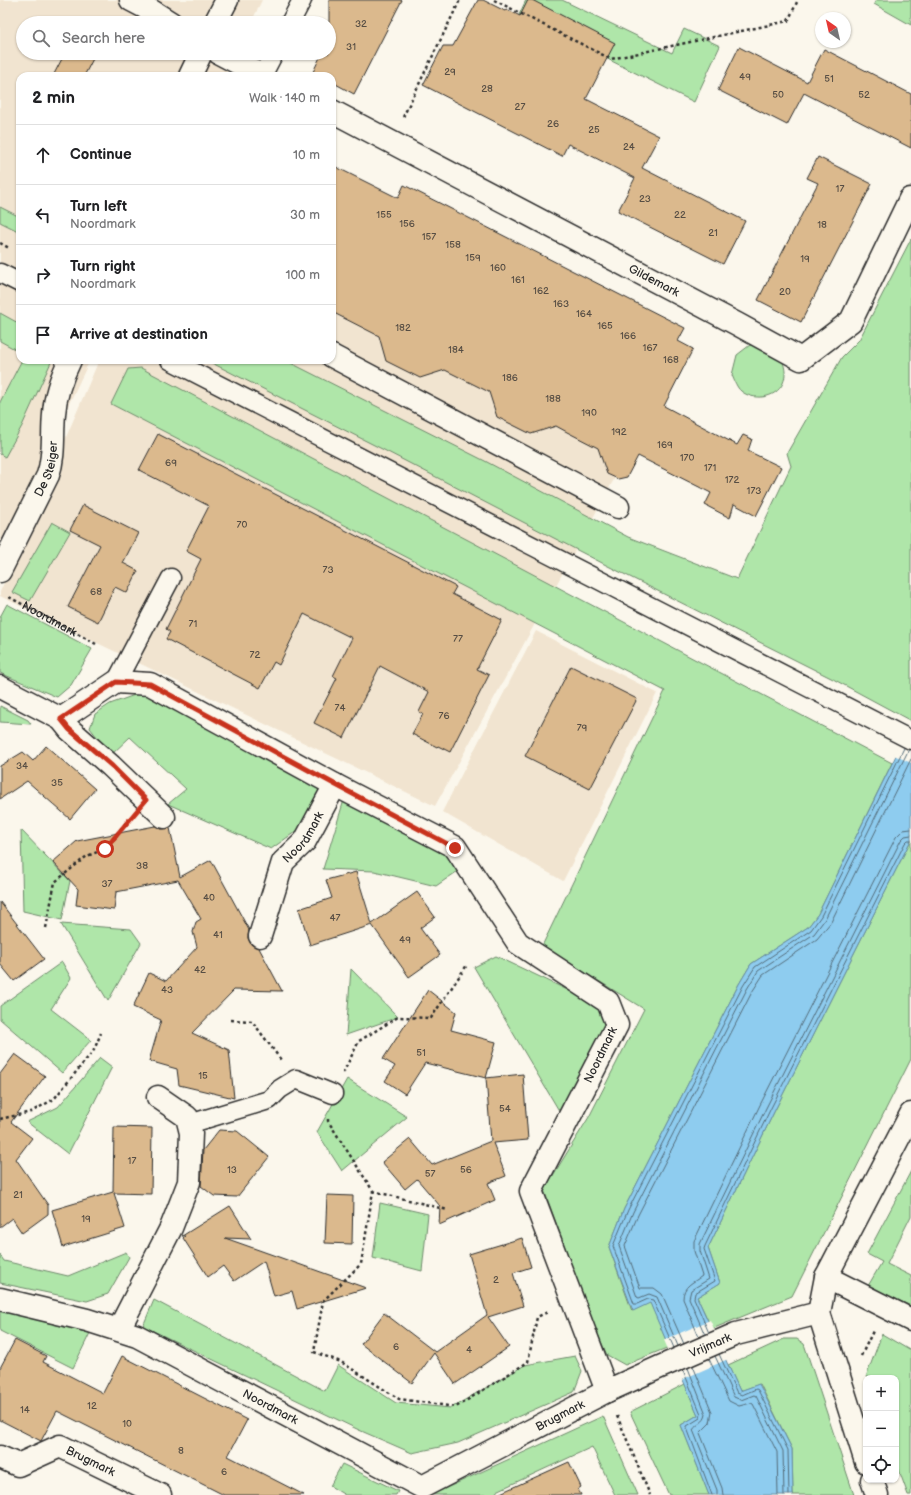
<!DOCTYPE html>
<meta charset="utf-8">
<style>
body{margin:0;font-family:"Balsamiq Sans",sans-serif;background:#f2f2f2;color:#202124}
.controls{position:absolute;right:12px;bottom:12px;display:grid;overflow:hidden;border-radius:8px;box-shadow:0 1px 3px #0004}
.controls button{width:36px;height:36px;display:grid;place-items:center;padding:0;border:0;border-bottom:1px solid #e0e0e0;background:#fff;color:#202124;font:20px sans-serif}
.compass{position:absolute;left:815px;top:12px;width:36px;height:36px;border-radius:50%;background:#fff;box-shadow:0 1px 3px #0004;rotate:326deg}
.stop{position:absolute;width:12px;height:12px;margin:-9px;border:3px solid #c8321e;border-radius:50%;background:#fff}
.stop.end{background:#c8321e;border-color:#fff;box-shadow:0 1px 4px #0008}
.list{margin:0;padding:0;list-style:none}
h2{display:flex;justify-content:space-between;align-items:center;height:52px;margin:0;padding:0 16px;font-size:17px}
h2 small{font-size:13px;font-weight:400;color:#757577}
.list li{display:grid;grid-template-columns:26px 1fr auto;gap:12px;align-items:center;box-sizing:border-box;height:60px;padding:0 16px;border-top:1px solid #e0e0e0}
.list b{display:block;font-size:15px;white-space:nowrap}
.list p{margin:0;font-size:13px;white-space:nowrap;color:#757577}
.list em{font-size:13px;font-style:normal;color:#757577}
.icon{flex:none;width:22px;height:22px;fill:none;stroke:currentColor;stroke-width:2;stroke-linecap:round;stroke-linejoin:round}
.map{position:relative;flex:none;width:911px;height:1495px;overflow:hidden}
.search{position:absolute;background:#fff;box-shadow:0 1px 3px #0004;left:16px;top:16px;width:320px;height:44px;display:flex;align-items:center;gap:10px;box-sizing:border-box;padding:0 14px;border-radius:22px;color:#757577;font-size:15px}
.panel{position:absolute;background:#fff;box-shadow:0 1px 3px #0004;left:16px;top:72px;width:320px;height:292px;border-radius:12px}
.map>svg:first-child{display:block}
.built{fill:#f1e4d0}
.green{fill:#afe6a9;stroke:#6d886a}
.water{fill:#8eccef;stroke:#668ca1}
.pier{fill:#fbf7ec}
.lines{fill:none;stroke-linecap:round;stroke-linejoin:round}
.shore{stroke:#536b79;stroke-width:1}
.building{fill:#dbb98d;stroke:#2b2b2b}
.service-casing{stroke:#2b2b2b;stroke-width:21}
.minor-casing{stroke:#2b2b2b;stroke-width:25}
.tertiary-casing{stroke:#2b2b2b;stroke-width:25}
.path{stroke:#2b2b2b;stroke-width:2.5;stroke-dasharray:3 3;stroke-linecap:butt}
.service{stroke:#fbf7ec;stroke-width:18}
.minor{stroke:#fbf7ec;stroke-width:22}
.tertiary{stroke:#fbf7ec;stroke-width:22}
.route{stroke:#c8321e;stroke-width:5}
.labels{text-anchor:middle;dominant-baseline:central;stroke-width:3;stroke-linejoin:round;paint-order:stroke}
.number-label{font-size:10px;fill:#574e44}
.street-label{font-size:12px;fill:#2b2b2b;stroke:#fbf7ec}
</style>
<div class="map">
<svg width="911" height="1495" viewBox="0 0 911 1495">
<rect width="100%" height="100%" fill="#fbf7ec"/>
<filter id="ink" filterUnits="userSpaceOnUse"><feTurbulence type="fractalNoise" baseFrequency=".025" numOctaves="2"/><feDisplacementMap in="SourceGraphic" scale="8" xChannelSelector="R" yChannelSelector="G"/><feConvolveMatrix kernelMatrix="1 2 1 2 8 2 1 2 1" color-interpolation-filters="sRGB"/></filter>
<g filter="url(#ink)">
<path class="built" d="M 0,0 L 262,0 L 251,23 L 23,23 L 23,53 L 236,53 L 225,76 L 20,76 L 20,360 L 90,360 L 0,547 Z
M 332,232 L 658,399 L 435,806 L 0,596 L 0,592 L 99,360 L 332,360 Z
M 536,631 L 657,693 L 563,881 L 442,812 Z"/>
<path class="green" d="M 526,0 L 562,0 L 672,53 L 684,29 L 720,46 L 694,102 L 519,15 Z
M 876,0 L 911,0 L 911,25 L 874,4 Z
M 0,207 L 20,217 L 20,232 L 0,222 Z
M 911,239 L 911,721 L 833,679 L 606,565 L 382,449 L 206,360 L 285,360 L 485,461 L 628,537 L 737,579 L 791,466 L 787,453 L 842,357 L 859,340 Z
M 0,313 L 20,324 L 20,352 L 0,341 Z
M 750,345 C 755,345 763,344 768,346 C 781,351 789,370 783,383 C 776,399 753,401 741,391 C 737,388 734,380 732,375 L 737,355 Z
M 22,360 L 52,360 L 22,426 L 5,457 L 0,454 L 0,402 Z
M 141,368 L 892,763 L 818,914 L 808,927 L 751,964 L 739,984 L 624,1209 L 609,1247 L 632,1311 L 650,1302 L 669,1347 L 625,1365 L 607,1355 L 592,1321 L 544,1190 L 589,1117 L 644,1009 L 542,946 L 665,691 L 111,404 L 128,369 Z
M 52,522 L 70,532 L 30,601 L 12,592 Z
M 7,604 L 92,649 L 71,685 L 57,697 L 0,673 L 0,656 L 2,652 L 0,650 L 0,617 Z
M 143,692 L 316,782 L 326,794 L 302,827 L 271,849 L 168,804 L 186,789 L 130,737 L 111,755 L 90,728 L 95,714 L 110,704 Z
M 0,706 L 28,720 L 31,724 L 0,722 Z
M 344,800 L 448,852 L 458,871 L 436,886 L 374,871 L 323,869 Z
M 21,830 L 70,881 L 62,920 L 23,911 Z
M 911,840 L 911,1059 L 792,1296 L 712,1329 L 697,1297 L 720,1283 L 708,1248 L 774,1112 Z
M 61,924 L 131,929 L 141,943 L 108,1001 Z
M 496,956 L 597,1004 L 607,1024 L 561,1114 L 474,967 Z
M 62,962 L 71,978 L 51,1009 L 91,1040 L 62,1073 L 0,1019 L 0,1006 Z
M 351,969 L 398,1017 L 346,1035 Z
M 100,1058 L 112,1067 L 68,1154 L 27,1122 L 58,1107 Z
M 347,1079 L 407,1117 L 342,1171 L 317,1132 Z
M 911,1171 L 911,1216 L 887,1264 L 911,1276 L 911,1306 L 868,1286 L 882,1262 L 867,1254 Z
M 380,1203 L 428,1214 L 422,1271 L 373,1258 Z
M 126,1252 L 129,1257 L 108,1294 L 87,1301 L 0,1283 L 0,1255 L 4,1261 L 68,1276 Z
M 154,1300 L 325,1391 L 338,1365 L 396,1403 L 451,1408 L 525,1365 L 575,1356 L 582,1371 L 574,1392 L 458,1443 L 412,1453 L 359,1430 L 143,1326 Z
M 0,1311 L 1,1311 L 90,1333 L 73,1368 L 0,1331 Z
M 882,1334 L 911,1351 L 911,1495 L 908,1495 L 896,1462 L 896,1378 L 866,1377 Z
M 784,1339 L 797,1339 L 804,1344 L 854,1495 L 793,1495 L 792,1449 L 760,1384 L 740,1391 L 728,1365 Z
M 685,1384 L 698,1415 L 681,1425 L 709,1495 L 669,1495 L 630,1412 Z
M 603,1416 L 638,1495 L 615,1495 L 592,1447 L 497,1491 L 495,1495 L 431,1495 Z
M 342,1464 L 398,1491 L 396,1495 L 345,1495 L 330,1486 Z"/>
<path class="water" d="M 911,725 L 911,840 L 774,1112 L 708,1248 L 720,1283 L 697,1297 L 740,1391 L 759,1384 L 792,1449 L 793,1495 L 709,1495 L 681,1425 L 698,1415 L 650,1303 L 633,1311 L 609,1247 L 624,1209 L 739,984 L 751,964 L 808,927 L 818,914 Z"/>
<path class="pier" d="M 911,723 L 911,763 L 894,755 L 909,724 Z
M 710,1320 L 728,1359 L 681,1380 L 664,1340 Z"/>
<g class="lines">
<path class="shore" d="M 709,1333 L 694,1298 L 695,1293 L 715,1281 L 704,1249 L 705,1246 L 770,1110 L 905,843 L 908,840 L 911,840
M 705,1335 L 689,1298 L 691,1290 L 709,1279 L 700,1251 L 700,1244 L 766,1108 L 901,840 L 905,836 L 911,835
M 699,1337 L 683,1299 C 683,1285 693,1283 702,1276 L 694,1251 L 694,1241 L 760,1105 L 896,837 L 903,830 L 911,829
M 684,1344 L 662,1294 L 654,1288 L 640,1288 L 625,1246 L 638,1215 L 752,992 L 763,975 L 817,939 L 831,922 L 911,759
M 678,1346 L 657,1297 L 649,1294 L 639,1298 L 637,1297 L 619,1246 L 633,1212 L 747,989 L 758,971 L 814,934 L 825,919 L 909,749
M 674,1348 L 653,1300 L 648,1299 L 637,1304 L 634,1304 L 613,1246 L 628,1210 L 743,986 L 755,967 L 811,930 L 821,916 L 904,748
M 719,1354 L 737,1393 L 742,1395 L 756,1389 L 758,1390 L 788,1450 L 789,1495
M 715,1356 L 734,1397 L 741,1400 L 754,1395 L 756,1396 L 783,1451 L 784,1495
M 709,1359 L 729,1401 L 739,1406 L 751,1403 L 753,1404 L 777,1452 L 778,1495
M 693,1366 L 712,1412 L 710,1423 L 700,1433 L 722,1488 L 723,1495
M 688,1368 L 706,1414 C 705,1423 697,1423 693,1430 L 717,1490 L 717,1495
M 683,1370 L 701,1414 L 700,1418 L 687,1426 L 687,1428 L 712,1495"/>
</g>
<path class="building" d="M 329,0 L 402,0 L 354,94 L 332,82 L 332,76 L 321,76 L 313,72 L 322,53 L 329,53 Z
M 478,0 L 483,0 L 505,11 L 506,9 L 520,16 L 528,0 L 532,0 L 615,43 L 586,99 L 659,136 L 642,168 L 745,221 L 723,264 L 618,211 L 635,178 L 568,144 L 562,156 L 423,85 L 443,46 L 453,46 Z
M 739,47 L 807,82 L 824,49 L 911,94 L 911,148 L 804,93 L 787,125 L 718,90 Z
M 65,53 L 96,53 L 84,76 L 53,76 Z
M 818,157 L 872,184 L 801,322 L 758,300 L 818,183 L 807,178 Z
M 332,165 L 398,198 L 404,185 L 685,328 L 678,341 L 693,349 L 664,406 L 737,445 L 743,435 L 752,439 L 748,451 L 781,467 L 756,516 L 734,504 L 730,518 L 705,505 L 711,493 L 638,456 L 627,477 L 618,479 L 607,474 L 598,448 L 567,432 L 556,426 L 531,434 L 497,417 L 489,392 L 445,370 L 420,378 L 386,361 L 379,336 L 332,312 Z
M 158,434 L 456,587 L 452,594 L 502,620 L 477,669 L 489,675 L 450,752 L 438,746 L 437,747 L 412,734 L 423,714 L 419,712 L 429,692 L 380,666 L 344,738 L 314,723 L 337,678 L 333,676 L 352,638 L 304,614 L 279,665 L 274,662 L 260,688 L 166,639 L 170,632 L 166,629 L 201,559 L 186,551 L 209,506 L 139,470 Z
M 83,505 L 138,533 L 123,563 L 138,571 L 127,593 L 115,587 L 98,622 L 68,607 L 100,545 L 70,530 Z
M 571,666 L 637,699 L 590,789 L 525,756 Z
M 46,746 L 95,789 L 70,819 L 27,781 L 0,799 L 0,766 L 23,752 L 33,761 Z
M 155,826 L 161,829 L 170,828 L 180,877 L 211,860 L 249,930 L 248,938 L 251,944 L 259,948 L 282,991 L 234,990 L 192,1033 L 229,1050 L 234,1098 L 179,1085 L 177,1069 L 149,1061 L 161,1020 L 133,1007 L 149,973 L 166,981 L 197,947 L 193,932 L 196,922 L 201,919 L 178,880 L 116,892 L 114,910 L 76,905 L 78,889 L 53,862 L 77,841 Z
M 356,872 L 372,924 L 417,892 L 435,917 L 420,928 L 440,955 L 409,977 L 372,925 L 310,945 L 299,909 L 332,898 L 326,880 Z
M 0,902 L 44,959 L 14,981 L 0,964 Z
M 428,990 L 456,1012 L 451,1030 L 496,1042 L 486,1078 L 523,1074 L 528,1140 L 493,1143 L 506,1176 L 488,1183 L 495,1200 L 439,1225 L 440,1206 L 417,1179 L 405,1189 L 382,1162 L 410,1139 L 432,1165 L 491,1141 L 486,1078 L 425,1063 L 405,1094 L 385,1081 L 395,1066 L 383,1059 Z
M 15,1054 L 45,1076 L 11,1122 L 32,1138 L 16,1159 L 48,1205 L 48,1214 L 22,1233 L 12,1218 L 0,1227 L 0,1074 Z
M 114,1127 L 152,1128 L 151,1194 L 114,1193 L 125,1228 L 63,1247 L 52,1210 L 113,1192 Z
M 219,1130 L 237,1131 L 269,1157 L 237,1197 L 214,1196 L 201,1186 L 203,1150 Z
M 327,1195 L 353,1196 L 352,1244 L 325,1243 Z
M 230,1206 L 251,1239 L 225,1238 L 366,1288 L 297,1309 L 292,1291 L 274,1296 L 264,1261 L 234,1281 L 223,1266 L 208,1277 L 183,1238 L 185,1236 L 182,1236 Z
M 522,1238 L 531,1267 L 513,1273 L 523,1306 L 488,1317 L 509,1347 L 455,1384 L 434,1353 L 412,1383 L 361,1344 L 384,1313 L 435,1352 L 487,1315 L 469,1254 Z
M 15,1340 L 46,1356 L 43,1362 L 103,1393 L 122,1356 L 247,1420 L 228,1456 L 304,1495 L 224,1495 L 57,1411 L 41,1441 L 0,1420 L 0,1368 Z
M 569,1462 L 581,1487 L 578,1489 L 581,1495 L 496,1495 Z"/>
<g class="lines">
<defs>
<path id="service" d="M 290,23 L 302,0
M 262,76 L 274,53
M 0,273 L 20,283
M 170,360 L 911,740
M 116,682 L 171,578
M 189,1124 L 269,1100 L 280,1089 L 296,1079 L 333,1094"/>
<g id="minor">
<path d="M 131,0 L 152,11 L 171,23"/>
<path d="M 215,23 L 227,0"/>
<path d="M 219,53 L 263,76"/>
<path d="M 190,76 L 201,53"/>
<path id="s2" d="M 332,111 L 737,324 L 801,359 L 851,321 L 910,199"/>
<path d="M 332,356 L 618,507"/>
<path id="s3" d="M 0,571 L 48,475 C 55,455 52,435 54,414 C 55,395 62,376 70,360"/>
<path d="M 0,687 L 61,719 L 69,729 L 111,766 L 164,817"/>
<path d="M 61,719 L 116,682 L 150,684 L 335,785 L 455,847 L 518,943 L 608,1002 L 617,1025 L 531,1191 L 607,1391"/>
<path id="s4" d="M 260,936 L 283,862 L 305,841 L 335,785"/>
<path d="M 826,1277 L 911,1320"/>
<path d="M 819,1313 L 866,1462"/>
<path d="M 119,1329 L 171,1228 L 189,1182 L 191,1133 L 187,1117 L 158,1097"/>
<path id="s5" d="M 0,1457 L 18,1465 L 60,1446 L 160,1495"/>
<path d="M 872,1480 L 877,1495"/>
</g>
<g id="tertiary">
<path id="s6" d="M 0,1299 L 87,1320 L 137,1336 L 422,1487 L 607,1391 L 660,1367 L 736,1334 L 819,1313 L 826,1277 L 911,1114"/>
</g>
</defs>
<use href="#service" class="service-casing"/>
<use href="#minor" class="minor-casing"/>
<use href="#tertiary" class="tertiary-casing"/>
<g class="path">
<path d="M 494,0 L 611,59 L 788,21 L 798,0"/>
<path d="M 403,117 L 460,0"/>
<path d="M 0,243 L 9,248"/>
<path id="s1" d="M 9,597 L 96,644"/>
<path d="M 46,928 L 55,882 L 87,856 L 105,849 L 128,821"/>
<path d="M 231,1020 L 252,1021 L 281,1060"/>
<path d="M 343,1073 L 359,1041 L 398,1017 L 431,1018 L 467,965"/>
<path d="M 0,1119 L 31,1112 L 54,1099 L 94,1050 L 101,1033"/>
<path d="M 328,1119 L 328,1121 L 373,1191 L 361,1264 L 323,1301 L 314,1352 L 341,1362 L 399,1399 L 456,1407 L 528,1362 L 537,1317 L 548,1312"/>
<path d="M 373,1191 L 448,1210"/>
<path d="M 861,1356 L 873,1331"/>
<path d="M 617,1416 L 650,1495"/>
</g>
<use href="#service" class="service"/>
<use href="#minor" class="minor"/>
<use href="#tertiary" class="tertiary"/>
</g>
</g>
<g class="lines" filter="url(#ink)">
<path class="route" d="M 105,849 L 146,800 L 112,766 L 69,729 L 61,719 L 116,682 L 150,684 L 336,785 L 455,848"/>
</g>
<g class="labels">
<g class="number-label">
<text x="361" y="24">32</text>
<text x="351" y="47">31</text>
<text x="450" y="72">29</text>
<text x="745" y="77">49</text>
<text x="829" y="79">51</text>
<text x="487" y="89">28</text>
<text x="778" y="95">50</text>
<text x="864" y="95">52</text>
<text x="520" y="107">27</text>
<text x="553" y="124">26</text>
<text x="594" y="130">25</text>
<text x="629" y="147">24</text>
<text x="840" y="189">17</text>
<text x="645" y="199">23</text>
<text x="384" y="215">155</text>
<text x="680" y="215">22</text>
<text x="407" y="224">156</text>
<text x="822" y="225">18</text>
<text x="713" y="233">21</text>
<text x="429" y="237">157</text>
<text x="453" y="245">158</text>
<text x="473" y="258">159</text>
<text x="805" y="259">19</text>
<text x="498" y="268">160</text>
<text x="518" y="280">161</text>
<text x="541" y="291">162</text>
<text x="785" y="292">20</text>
<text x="561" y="304">163</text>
<text x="584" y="314">164</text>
<text x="605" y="326">165</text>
<text x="403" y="328">182</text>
<text x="628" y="336">166</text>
<text x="650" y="348">167</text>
<text x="456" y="350">184</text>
<text x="671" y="360">168</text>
<text x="510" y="378">186</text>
<text x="553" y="399">188</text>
<text x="589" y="413">190</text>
<text x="619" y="432">192</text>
<text x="665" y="445">169</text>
<text x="687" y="458">170</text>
<text x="171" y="463">69</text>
<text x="710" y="468">171</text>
<text x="732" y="480">172</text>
<text x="754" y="491">173</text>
<text x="242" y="525">70</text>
<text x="328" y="570">73</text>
<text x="96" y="592">68</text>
<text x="193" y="624">71</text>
<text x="458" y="639">77</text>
<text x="255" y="655">72</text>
<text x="340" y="708">74</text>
<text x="444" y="716">76</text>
<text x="582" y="728">79</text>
<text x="22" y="766">34</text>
<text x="57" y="783">35</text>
<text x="142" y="866">38</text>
<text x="107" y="884">37</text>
<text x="209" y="898">40</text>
<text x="335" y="918">47</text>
<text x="218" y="935">41</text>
<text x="405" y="940">49</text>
<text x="200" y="970">42</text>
<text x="167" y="990">43</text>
<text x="421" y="1053">51</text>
<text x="203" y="1076">15</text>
<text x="505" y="1109">54</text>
<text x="132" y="1161">17</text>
<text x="232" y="1170">13</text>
<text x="466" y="1170">56</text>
<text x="430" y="1174">57</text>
<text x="18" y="1195">21</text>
<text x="86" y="1219">19</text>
<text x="496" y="1280">2</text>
<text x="396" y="1347">6</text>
<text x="469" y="1350">4</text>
<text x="92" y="1406">12</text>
<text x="25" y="1410">14</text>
<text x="127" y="1424">10</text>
<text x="181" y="1451">8</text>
<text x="224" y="1472">6</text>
</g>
<g class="street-label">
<text stroke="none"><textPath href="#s2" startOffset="364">Gildemark</textPath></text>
<text stroke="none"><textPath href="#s3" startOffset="113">De Steiger</textPath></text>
<text stroke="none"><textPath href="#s1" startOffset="46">Noordmark</textPath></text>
<text stroke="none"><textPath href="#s4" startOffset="110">Noordmark</textPath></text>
<text transform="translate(601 1055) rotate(-64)">Noordmark</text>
<text stroke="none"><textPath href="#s6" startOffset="786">Vrijmark</textPath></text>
<text stroke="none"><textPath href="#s6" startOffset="293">Noordmark</textPath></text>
<text stroke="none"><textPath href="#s6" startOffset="620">Brugmark</textPath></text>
<text stroke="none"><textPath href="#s5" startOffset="100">Brugmark</textPath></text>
</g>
</g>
</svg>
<div class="controls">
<button>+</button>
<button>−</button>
<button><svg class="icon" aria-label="locate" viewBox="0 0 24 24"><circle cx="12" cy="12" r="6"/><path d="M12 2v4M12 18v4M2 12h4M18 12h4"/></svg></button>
</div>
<svg class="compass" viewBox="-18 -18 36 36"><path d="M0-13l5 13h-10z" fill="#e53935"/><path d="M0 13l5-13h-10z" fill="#757577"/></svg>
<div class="stop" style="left:105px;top:849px"></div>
<div class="stop end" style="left:455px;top:848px"></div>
<div class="search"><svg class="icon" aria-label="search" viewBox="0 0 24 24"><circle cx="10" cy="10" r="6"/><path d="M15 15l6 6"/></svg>Search here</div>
<section class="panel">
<h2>2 min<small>Walk · 140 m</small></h2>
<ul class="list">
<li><svg class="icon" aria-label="ahead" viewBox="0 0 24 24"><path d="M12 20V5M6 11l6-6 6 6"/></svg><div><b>Continue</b></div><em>10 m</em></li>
<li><svg class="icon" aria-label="left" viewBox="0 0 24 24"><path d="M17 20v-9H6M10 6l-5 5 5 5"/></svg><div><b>Turn left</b><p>Noordmark</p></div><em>30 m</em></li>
<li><svg class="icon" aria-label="right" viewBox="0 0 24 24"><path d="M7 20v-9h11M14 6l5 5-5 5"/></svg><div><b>Turn right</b><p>Noordmark</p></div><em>100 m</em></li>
<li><svg class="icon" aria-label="arrive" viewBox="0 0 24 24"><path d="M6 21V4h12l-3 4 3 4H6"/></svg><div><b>Arrive at destination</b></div></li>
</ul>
</section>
</div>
